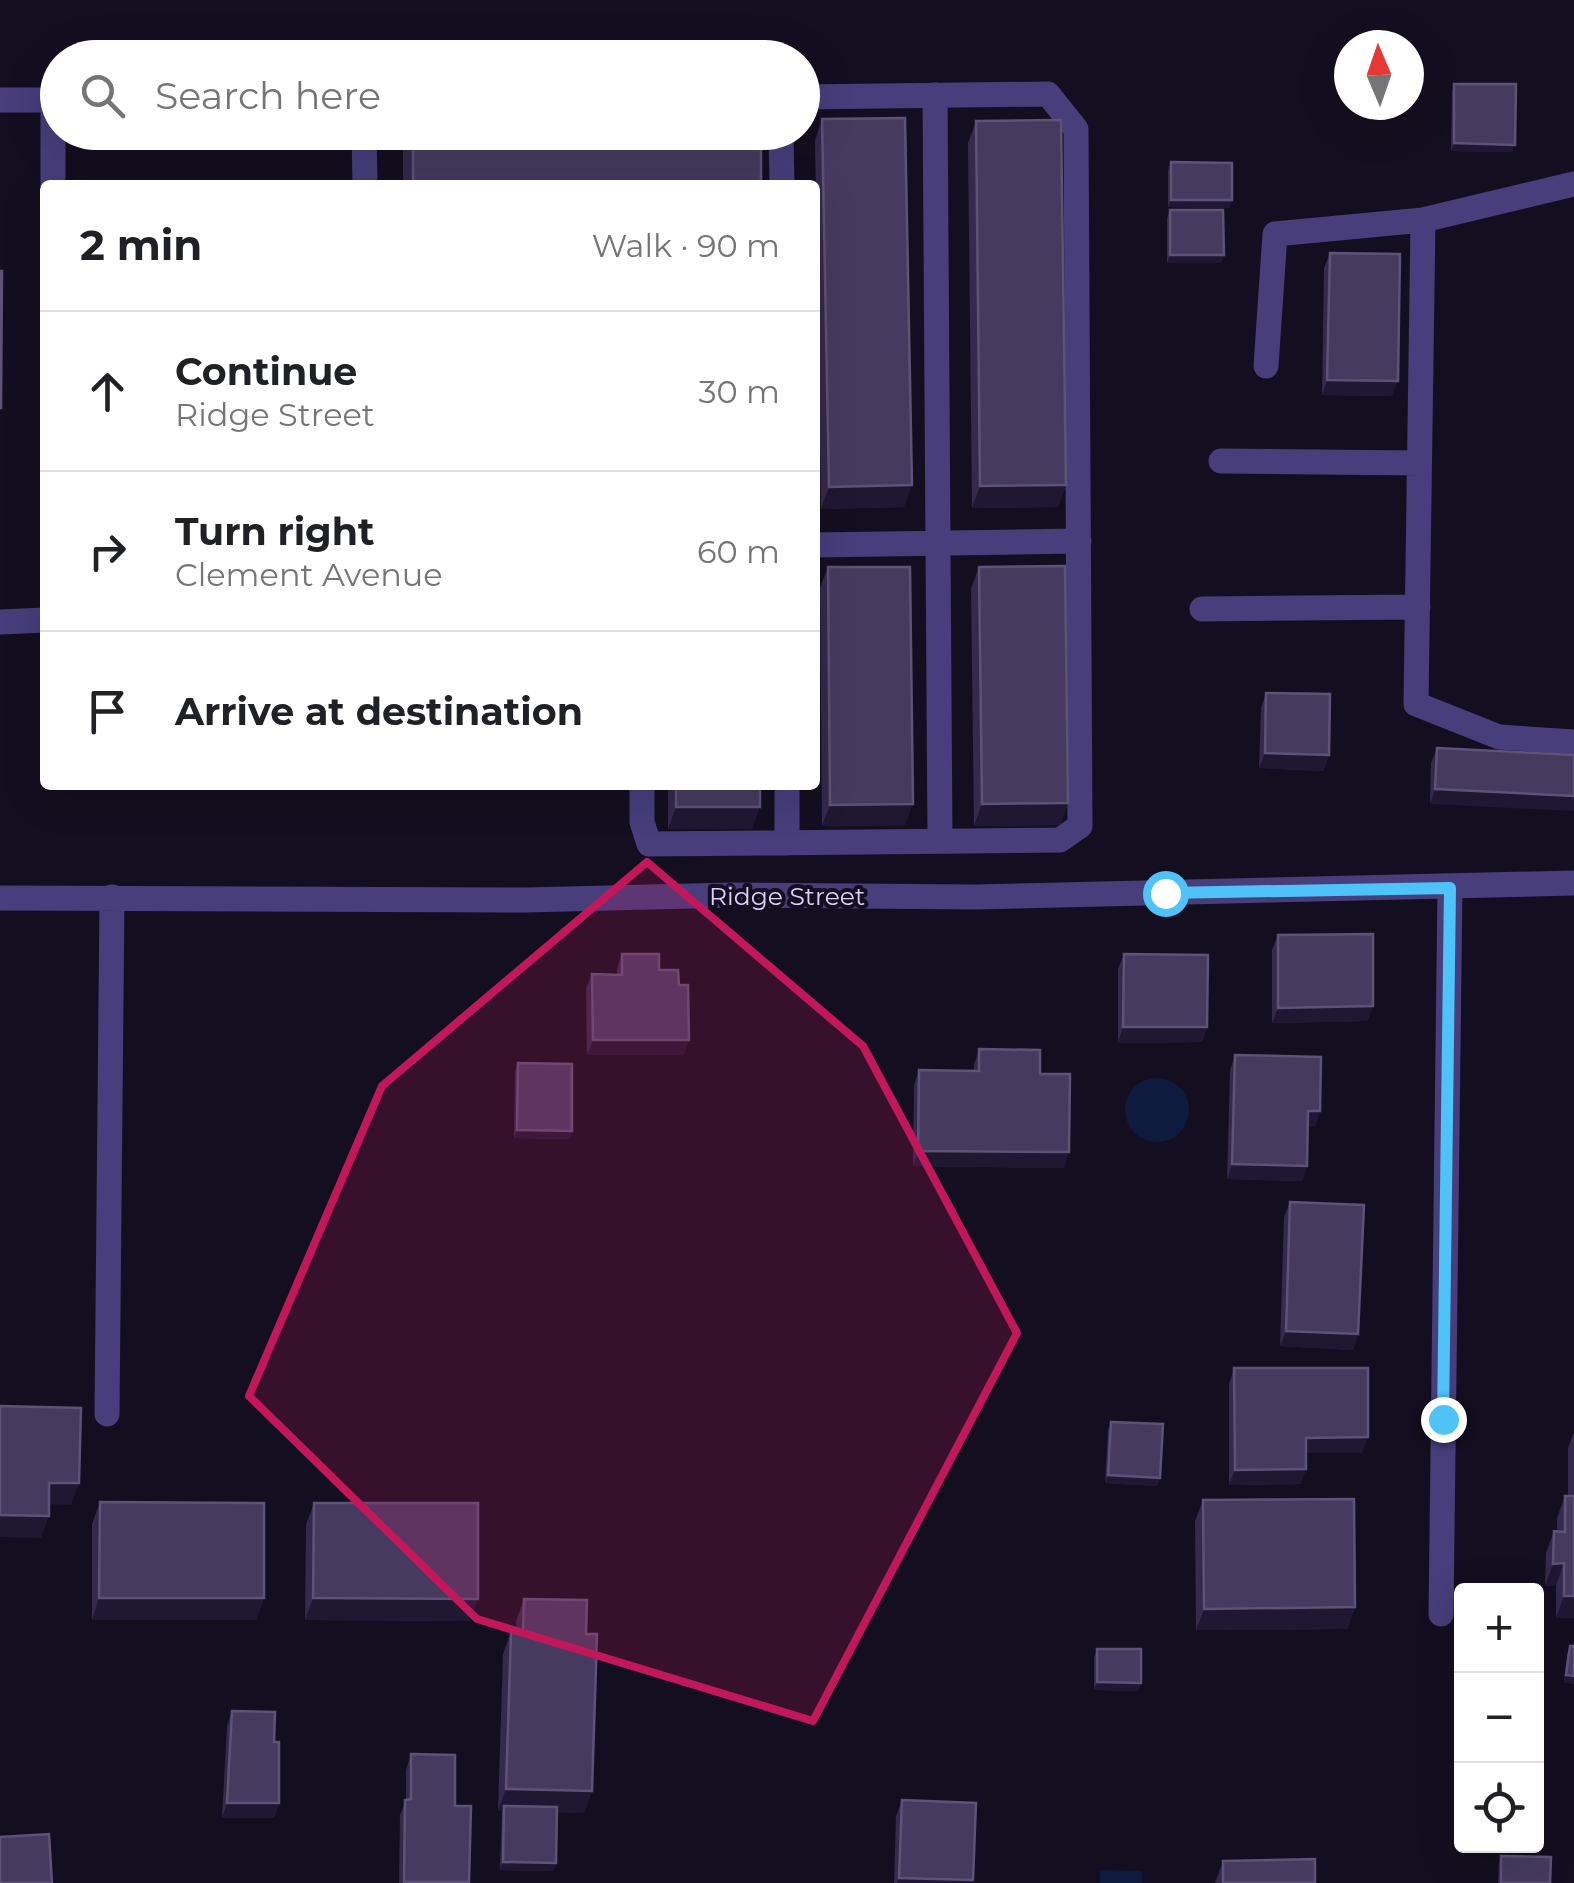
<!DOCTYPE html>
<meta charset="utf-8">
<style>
body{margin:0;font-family:Montserrat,sans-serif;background:#f2f2f2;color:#202124}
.controls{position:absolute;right:30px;bottom:30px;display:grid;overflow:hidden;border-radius:10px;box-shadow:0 10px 40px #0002}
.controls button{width:90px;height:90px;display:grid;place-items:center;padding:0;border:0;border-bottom:2px solid #e0e0e0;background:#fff;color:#202124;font:50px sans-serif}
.compass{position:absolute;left:1334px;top:30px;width:90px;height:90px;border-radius:50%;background:#fff;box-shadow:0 10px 40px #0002;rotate:358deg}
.stop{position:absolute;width:30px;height:30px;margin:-22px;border:8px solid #4fc3f7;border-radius:50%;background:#fff}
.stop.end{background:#4fc3f7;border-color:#fff;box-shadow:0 2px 10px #0008}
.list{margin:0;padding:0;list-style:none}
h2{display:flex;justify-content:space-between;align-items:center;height:130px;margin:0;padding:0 40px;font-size:42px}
h2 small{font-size:32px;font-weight:400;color:#757577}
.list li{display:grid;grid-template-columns:65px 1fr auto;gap:30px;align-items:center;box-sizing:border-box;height:160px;padding:0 40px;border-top:2px solid #e0e0e0}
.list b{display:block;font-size:38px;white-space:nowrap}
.list p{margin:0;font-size:32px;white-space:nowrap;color:#757577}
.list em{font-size:32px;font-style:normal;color:#757577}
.icon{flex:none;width:55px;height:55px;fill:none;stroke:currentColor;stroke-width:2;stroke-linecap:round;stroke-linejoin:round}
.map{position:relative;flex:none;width:1574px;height:1883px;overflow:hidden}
.search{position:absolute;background:#fff;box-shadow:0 10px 40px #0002;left:40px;top:40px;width:780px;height:110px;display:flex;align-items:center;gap:25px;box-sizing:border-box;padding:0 35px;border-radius:55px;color:#757577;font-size:38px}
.panel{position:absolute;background:#fff;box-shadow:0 10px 40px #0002;left:40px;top:180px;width:780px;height:610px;border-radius:10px}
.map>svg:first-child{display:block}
.water{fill:#0f1b3e}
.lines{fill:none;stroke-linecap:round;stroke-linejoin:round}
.minor{stroke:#473e7b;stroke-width:25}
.wall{fill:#35294c}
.shaded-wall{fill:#201733}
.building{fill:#463b5f;stroke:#5e5277;stroke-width:2.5}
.route{stroke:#4fc3f7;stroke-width:12}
.marked{fill:#c2185b;fill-opacity:0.2;stroke:#c2185b;stroke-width:8;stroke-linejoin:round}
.labels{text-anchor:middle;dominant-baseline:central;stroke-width:8;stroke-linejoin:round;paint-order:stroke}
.street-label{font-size:25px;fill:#dbd1fb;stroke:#140f20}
</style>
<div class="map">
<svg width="1574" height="1883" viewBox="0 0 1574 1883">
<rect width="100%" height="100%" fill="#140f20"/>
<path class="water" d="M1125 1110a32 32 0 1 1 64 0a32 32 0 1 1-64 0Z
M 1100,1870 L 1142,1871 L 1142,1883 L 1100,1883 Z"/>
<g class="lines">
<path class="minor" d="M 935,95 L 940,841
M 0,100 L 53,100 L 53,185
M 364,132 L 365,185
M 781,132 L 782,185
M 1574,184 L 1423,220 L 1416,704 L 1499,737 L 1574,742
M 1266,366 L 1275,234 L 1423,220
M 1221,461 L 1419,463
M 815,545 L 1079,541
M 1202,609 L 1418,607
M 0,622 L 45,620
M 642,785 L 642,822 L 649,844 L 1060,840 L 1080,826 L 1076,129 L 1048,94 L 802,97
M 787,785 L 787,843
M 0,898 L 526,900 L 732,895 L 975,897 L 1574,883
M 107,1414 L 112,897
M 1441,1614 L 1450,888"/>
</g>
<path class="wall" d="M 1454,84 L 1512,152 L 1451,151 L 1452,92 Z
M 822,119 L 904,507 L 821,509 L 815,141 Z
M 976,121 L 1066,485 L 1058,507 L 972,508 L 968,143 Z
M 408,132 L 761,132 L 761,185 L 403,185 L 403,146 Z
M 1171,162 L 1232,200 L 1229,208 L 1168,207 L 1168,170 Z
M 1170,210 L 1224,255 L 1221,263 L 1167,263 L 1167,218 Z
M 1330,253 L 1392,396 L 1322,395 L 1324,268 Z
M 828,567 L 905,825 L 822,826 L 820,588 Z
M 979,567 L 1068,803 L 1060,825 L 974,826 L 971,589 Z
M 1266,693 L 1329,755 L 1323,771 L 1259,768 L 1261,708 Z
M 1437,748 L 1574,755 L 1430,804 L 1431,763 Z
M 668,785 L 760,785 L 752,829 L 668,829 Z
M 1278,935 L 1373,1006 L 1367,1021 L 1272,1023 L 1272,950 Z
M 622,954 L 659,970 L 679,985 L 689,1040 L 683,1055 L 587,1055 L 586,989 L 592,974 L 617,975 L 617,969 Z
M 1124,954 L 1207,1027 L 1202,1042 L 1118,1043 L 1118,969 Z
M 979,1049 L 1040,1074 L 1064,1168 L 913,1166 L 914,1085 L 919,1070 L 974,1070 L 974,1065 Z
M 1235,1055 L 1320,1111 L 1315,1126 L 1308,1126 L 1307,1166 L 1302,1181 L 1227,1179 L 1230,1070 Z
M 518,1063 L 572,1131 L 569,1139 L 514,1138 L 515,1071 Z
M 1290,1202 L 1358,1334 L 1353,1350 L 1280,1346 L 1284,1217 Z
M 1234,1368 L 1362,1453 L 1306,1453 L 1306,1469 L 1300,1484 L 1229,1485 L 1229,1384 Z
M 1111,1422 L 1160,1478 L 1157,1486 L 1105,1483 L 1108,1430 Z
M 1574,1432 L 1574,1618 L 1556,1618 L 1556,1585 L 1545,1586 L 1546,1553 L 1554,1531 L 1557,1531 L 1557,1518 L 1565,1496 L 1568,1496 L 1568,1448 Z
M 1203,1500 L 1355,1607 L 1347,1629 L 1196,1630 L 1195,1521 Z
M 100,1502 L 264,1598 L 256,1620 L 92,1620 L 92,1524 Z
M 314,1503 L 470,1621 L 305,1620 L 306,1525 Z
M 524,1599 L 586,1634 L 592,1791 L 584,1813 L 557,1812 L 556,1863 L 553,1871 L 500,1870 L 502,1811 L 498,1810 L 503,1654 L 511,1632 L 516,1632 L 516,1621 Z
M 1570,1646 L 1574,1646 L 1574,1684 L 1564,1682 L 1567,1654 Z
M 1097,1649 L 1141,1683 L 1138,1691 L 1094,1690 L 1094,1657 Z
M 232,1711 L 274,1742 L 279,1803 L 274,1818 L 222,1818 L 227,1726 Z
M 411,1754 L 455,1806 L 469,1883 L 399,1883 L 400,1815 L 406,1800 L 406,1770 Z
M 902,1800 L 973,1880 L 972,1883 L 894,1883 L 896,1816 Z
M 1501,1856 L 1550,1883 L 1498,1883 L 1499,1863 Z
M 1223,1861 L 1315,1883 L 1215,1883 Z"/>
<path class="shaded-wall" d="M 1454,143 L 1515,145 L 1512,152 L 1451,151 Z
M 1171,200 L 1232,200 L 1229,208 L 1168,207 Z
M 1170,255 L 1224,255 L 1221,263 L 1167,263 Z
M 1327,380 L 1398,381 L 1392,396 L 1322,395 Z
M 912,485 L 904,507 L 821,509 L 829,487 Z
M 1066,485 L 1058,507 L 972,508 L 980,486 Z
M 1265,753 L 1329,755 L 1323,771 L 1259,768 Z
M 1435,789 L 1574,796 L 1574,811 L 1430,804 Z
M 1068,803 L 1060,825 L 974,826 L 982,804 Z
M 913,804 L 905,825 L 822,826 L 830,805 Z
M 676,807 L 760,807 L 752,829 L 668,829 Z
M 1373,1006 L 1367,1021 L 1272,1023 L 1278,1008 Z
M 1123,1027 L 1207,1027 L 1202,1042 L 1118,1043 Z
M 593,1040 L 689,1040 L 683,1055 L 587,1055 Z
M 1308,1111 L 1320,1111 L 1315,1126 L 1303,1126 Z
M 517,1130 L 572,1131 L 569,1139 L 514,1138 Z
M 918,1151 L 1069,1152 L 1064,1168 L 913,1166 Z
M 1232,1164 L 1307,1166 L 1302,1181 L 1227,1179 Z
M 1286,1331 L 1358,1334 L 1353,1350 L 1280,1346 Z
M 1368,1437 L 1362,1453 L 1301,1453 L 1306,1438 Z
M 1306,1469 L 1300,1484 L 1229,1485 L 1235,1470 Z
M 1108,1475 L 1160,1478 L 1157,1486 L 1105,1483 Z
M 49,1483 L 79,1483 L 71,1505 L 41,1504 Z
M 0,1515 L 49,1516 L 41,1538 L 0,1537 Z
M 1564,1563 L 1556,1585 L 1545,1586 L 1553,1564 Z
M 1564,1596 L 1574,1596 L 1574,1618 L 1556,1618 Z
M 99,1598 L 264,1598 L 256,1620 L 92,1620 Z
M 313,1598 L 478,1599 L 470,1621 L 305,1620 Z
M 1355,1607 L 1347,1629 L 1196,1630 L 1204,1609 Z
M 1566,1675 L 1574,1676 L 1574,1684 L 1564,1682 Z
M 1097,1682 L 1141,1683 L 1138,1691 L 1094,1690 Z
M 506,1789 L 592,1791 L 584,1813 L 504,1811 L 504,1806 L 502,1811 L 498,1810 Z
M 227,1803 L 279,1803 L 274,1818 L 222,1818 Z
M 503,1862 L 556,1863 L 553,1871 L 500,1870 Z
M 899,1878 L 973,1880 L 972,1883 L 897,1883 Z"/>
<path class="building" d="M 1454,84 L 1516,84 L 1515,145 L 1454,143 Z
M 905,118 L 912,485 L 829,487 L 822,119 Z
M 1061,120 L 1066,485 L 980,486 L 976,121 Z
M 413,132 L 761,132 L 761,185 L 413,185 Z
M 1171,162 L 1232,163 L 1232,200 L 1171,200 Z
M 1170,210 L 1223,210 L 1224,255 L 1170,255 Z
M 1330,253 L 1400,254 L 1398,381 L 1327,380 Z
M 0,271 L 2,271 L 1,408 L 0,408 Z
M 1065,566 L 1068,803 L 982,804 L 979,567 Z
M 828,567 L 910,567 L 913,804 L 830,805 Z
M 1266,693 L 1330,694 L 1329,755 L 1265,753 Z
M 1437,748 L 1574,755 L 1574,796 L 1435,789 Z
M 676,785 L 760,785 L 760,807 L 676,807 Z
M 1373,934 L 1373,1006 L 1278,1008 L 1278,935 Z
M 622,954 L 659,954 L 659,970 L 678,970 L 679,985 L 688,985 L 689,1040 L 593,1040 L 592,974 L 622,975 Z
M 1124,954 L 1208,955 L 1207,1027 L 1123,1027 Z
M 979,1049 L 1040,1050 L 1040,1074 L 1070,1074 L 1069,1152 L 918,1151 L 919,1070 L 979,1071 Z
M 1235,1055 L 1321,1057 L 1320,1111 L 1308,1111 L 1307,1166 L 1232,1164 Z
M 518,1063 L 572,1064 L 572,1131 L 517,1130 Z
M 1290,1202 L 1364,1205 L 1358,1334 L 1286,1331 Z
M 1234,1368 L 1368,1368 L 1368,1437 L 1306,1438 L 1306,1469 L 1235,1470 Z
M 0,1406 L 81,1408 L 79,1483 L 49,1483 L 49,1516 L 0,1515 Z
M 1111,1422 L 1163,1424 L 1160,1478 L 1108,1475 Z
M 1565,1496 L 1574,1496 L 1574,1596 L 1564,1596 L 1564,1563 L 1553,1564 L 1554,1531 L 1565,1532 Z
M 1354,1499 L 1355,1607 L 1204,1609 L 1203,1500 Z
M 100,1502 L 264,1503 L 264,1598 L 99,1598 Z
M 314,1503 L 478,1503 L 478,1599 L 313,1598 Z
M 524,1599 L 587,1600 L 586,1634 L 597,1634 L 592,1791 L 506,1789 L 511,1632 L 523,1632 Z
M 1570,1646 L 1574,1646 L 1574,1676 L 1566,1675 Z
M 1097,1649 L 1141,1649 L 1141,1683 L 1097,1682 Z
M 232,1711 L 275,1712 L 274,1742 L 279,1742 L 279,1803 L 227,1803 Z
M 411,1754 L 455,1755 L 455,1806 L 471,1806 L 469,1882 L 404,1882 L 405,1800 L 411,1799 Z
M 902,1800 L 976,1803 L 973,1880 L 899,1878 Z
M 504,1806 L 557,1807 L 556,1863 L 503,1862 Z
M 49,1834 L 52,1883 L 0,1883 L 0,1837 Z
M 1501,1856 L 1551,1857 L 1550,1883 L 1501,1883 Z
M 1315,1859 L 1315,1883 L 1223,1883 L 1223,1861 Z"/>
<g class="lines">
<path class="route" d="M 1165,893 L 1450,888 L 1443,1419"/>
</g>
<path class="marked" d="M 647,862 L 863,1046 L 1017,1333 L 813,1721 L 477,1619 L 249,1396 L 382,1086 Z"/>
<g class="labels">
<g class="street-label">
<text x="787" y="896">Ridge Street</text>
</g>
</g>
</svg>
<div class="controls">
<button>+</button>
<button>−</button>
<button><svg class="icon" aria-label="locate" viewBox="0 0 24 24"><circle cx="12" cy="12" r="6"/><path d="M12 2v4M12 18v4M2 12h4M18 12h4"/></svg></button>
</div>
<svg class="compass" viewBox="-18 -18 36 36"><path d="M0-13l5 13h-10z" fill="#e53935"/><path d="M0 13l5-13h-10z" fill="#757577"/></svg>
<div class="stop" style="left:1165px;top:893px"></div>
<div class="stop end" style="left:1443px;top:1419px"></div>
<div class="search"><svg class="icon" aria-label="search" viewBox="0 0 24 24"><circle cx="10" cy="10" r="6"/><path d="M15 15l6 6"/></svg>Search here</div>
<section class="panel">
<h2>2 min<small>Walk · 90 m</small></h2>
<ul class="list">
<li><svg class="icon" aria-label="ahead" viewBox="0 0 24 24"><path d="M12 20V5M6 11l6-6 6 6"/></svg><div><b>Continue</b><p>Ridge Street</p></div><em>30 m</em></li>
<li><svg class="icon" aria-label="right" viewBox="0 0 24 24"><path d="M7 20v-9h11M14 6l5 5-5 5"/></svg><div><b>Turn right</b><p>Clement Avenue</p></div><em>60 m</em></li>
<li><svg class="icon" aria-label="arrive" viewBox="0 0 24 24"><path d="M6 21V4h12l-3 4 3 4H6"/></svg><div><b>Arrive at destination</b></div></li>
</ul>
</section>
</div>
